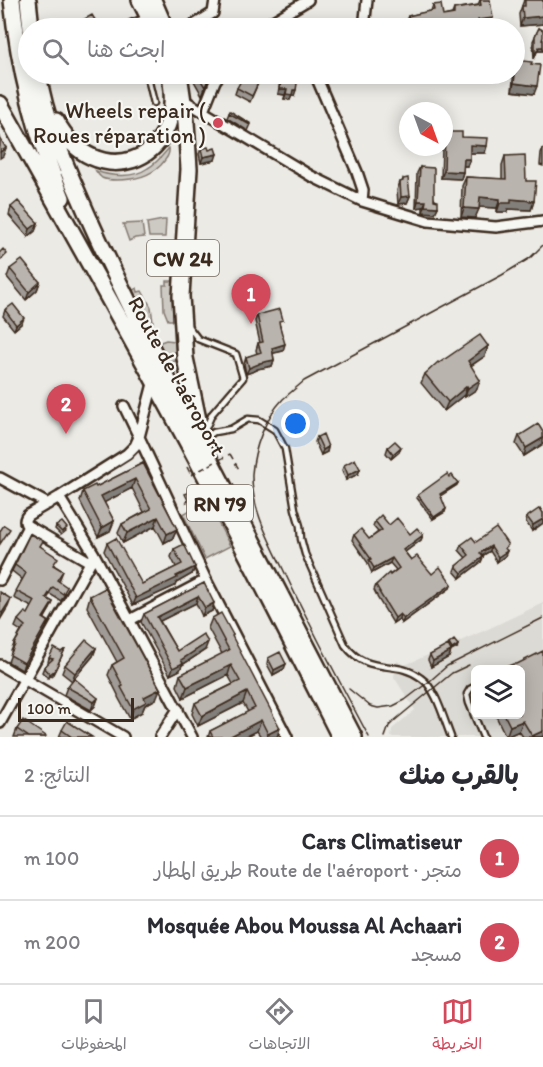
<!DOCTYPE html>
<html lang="ar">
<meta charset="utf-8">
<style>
body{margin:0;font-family:Itim,"Playpen Sans Arabic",sans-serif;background:#f2f2f3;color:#2b2b33;direction:rtl}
.controls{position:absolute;right:18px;bottom:18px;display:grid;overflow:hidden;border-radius:9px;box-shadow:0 3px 15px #0003}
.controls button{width:54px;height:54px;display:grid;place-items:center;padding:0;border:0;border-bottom:2px solid #e1e1e2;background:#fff;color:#2b2b33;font:30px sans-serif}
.compass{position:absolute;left:399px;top:102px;width:54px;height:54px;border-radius:50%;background:#fff;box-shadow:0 3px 15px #0003;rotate:139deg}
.scale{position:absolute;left:18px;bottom:15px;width:116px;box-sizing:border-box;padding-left:6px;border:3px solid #3b2a1e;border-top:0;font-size:16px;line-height:21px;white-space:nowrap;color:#3b2a1e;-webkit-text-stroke:4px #f6f6f2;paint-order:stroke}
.you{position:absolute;left:296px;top:424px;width:21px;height:21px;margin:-15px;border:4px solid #fff;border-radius:50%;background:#1a73e8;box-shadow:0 0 0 9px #1a73e833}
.badge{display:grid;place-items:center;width:39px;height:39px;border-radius:50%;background:#d1495b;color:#fff;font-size:20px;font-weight:700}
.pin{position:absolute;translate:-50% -50px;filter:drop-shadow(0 2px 3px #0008)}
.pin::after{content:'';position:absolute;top:32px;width:21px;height:18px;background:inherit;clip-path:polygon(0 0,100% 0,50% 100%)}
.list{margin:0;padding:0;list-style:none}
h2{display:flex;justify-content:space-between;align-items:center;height:78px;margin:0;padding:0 24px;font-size:26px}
h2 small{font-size:20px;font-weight:400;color:#7c7c81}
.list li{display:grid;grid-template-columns:39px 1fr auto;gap:18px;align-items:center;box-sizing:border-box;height:84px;padding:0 24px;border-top:2px solid #e1e1e2}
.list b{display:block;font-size:22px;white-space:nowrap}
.list p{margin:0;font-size:20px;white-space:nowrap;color:#7c7c81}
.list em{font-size:20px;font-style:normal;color:#7c7c81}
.icon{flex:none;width:33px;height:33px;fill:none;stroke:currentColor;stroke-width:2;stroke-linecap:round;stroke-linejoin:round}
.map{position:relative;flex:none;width:543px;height:737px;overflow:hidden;direction:ltr}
.search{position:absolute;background:#fff;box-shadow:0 3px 15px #0003;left:18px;right:18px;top:18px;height:66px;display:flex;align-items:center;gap:15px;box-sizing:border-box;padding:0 21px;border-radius:33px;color:#7c7c81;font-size:22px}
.sheet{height:246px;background:#fff}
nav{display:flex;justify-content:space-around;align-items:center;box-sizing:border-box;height:84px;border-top:2px solid #e1e1e2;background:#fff;font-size:16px;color:#7c7c81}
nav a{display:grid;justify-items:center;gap:3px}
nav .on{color:#d1495b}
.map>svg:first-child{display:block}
.built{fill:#dcdad4;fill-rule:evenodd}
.green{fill:#cdcac4;stroke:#847a71;stroke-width:1.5}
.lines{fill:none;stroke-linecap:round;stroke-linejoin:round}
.service-casing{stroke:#3b2a1e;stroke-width:9}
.minor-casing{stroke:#3b2a1e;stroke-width:14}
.trunk-casing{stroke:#3b2a1e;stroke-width:20}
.path{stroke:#3b2a1e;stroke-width:1.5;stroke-dasharray:6 4.5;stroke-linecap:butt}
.service{stroke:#f6f6f2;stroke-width:4.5}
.minor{stroke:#f6f6f2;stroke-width:9}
.trunk{stroke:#f6f6f2;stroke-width:15}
.tram{stroke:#3b2a1e;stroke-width:1.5}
.path-bridge{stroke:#3b2a1e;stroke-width:1.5;stroke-dasharray:6 4.5;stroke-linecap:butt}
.wall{fill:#a09b96;stroke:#3b2a1e;stroke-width:1.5}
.shaded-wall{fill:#827e7a;stroke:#3b2a1e;stroke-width:1.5}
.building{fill:#bab4ae;stroke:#3b2a1e;stroke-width:1.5}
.poi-dot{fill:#d1495b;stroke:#f6f6f2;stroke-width:2}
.labels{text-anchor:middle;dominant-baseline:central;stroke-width:4.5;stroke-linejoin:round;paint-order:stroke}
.shield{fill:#f6f6f2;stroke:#73675e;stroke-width:1.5}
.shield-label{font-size:21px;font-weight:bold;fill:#3b2a1e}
.poi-label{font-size:22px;fill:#3b2a1e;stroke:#f6f6f2;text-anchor:end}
.street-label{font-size:22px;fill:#3b2a1e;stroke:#f6f6f2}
</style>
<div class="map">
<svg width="543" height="737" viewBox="0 0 543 737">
<rect width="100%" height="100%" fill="#ebeae5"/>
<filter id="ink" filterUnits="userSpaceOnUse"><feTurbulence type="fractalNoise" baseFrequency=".0167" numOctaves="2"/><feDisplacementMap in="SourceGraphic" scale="12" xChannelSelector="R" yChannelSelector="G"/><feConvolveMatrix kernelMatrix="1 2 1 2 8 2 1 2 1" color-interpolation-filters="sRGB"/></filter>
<g filter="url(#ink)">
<path class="built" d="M 543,603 L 543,737 L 391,737 L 392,729 L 415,710 L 394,677 L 397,661 L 405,665 L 488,629 ZM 476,670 L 520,670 L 520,714 L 476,714 Z"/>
<path class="green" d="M 169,148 C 170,155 166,159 161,165 C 149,177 134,180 117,180 C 112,180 106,180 102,178 C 99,176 98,174 96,171 C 112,177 134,178 148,168 C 156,164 163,155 169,148 Z
M 163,220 L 166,220 L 165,237 L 149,237 L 147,223 Z
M 142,223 L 144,237 L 135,238 L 129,241 L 123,224 Z
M 167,281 L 174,281 L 173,320 L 168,320 L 164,310 L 163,285 L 167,285 Z
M 137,288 L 138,292 L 142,291 L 151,307 L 153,322 L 148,324 L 131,291 Z
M 166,340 L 175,341 L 176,361 L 169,362 L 158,343 Z
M 207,501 L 230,546 L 205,559 L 183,514 Z"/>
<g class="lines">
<defs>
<path id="service" d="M 127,28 L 131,23 L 147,17
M 147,74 L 154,103
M 188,326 L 198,339 L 236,354 L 243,378 L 212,414 L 205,430
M 203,440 L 214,432 L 231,429 L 248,419 L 259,420 L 275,430 L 285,449 L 295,509 L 300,526 L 301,539 L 305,554 L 345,645 C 369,677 395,658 421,678 C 436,688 444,720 451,737
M 476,686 L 470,689 L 467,694 L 469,703 L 483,737"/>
<path id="minor" d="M 189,28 L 213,13 L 215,0
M 252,28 L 268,24 L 308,0
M 364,28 L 367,0
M 315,74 L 357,172 L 363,190 L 362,201
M 182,99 L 311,176 L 362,201 L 428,221 L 496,227 L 543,221
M 203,111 L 215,81 L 220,74
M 124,406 L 139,437 L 206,580 L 287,737
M 0,478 L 48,504
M 59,497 L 94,554 L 192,737
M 90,562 L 28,526 C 24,523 24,519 28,515 L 59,497 L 127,454 L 135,446 L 139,437 L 154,380
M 0,580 L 28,526
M 130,620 L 206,580
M 0,665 L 123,737
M 0,723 L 92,559
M 160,737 L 178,709"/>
<path id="trunk" d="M 12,0 C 19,70 35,133 62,198
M 28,0 L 31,28
M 140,0 L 154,28
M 153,0 L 165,28
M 38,74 C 45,117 62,158 80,198 C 107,261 138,322 169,382 C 231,500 293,619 354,737
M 179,74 L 186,122 L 189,169 L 181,296 L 185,358 L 200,429
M 0,104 C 73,234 146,363 215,494 C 258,574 299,656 340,737
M 56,121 C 94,193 184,165 171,82"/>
</defs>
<use href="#service" class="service-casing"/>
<use href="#minor" class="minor-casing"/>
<use href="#trunk" class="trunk-casing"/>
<path class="path" d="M 230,454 L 240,471
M 187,467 L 191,475"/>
<use href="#service" class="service"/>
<use href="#minor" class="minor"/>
<use href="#trunk" class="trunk"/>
<path class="tram" d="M 349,689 L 370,706 L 378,708 L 393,706 L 405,700 L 431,680 L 447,666 L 543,618
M 369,737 C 339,681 310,626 283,569 C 269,540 251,508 252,474 C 254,448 265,418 283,399 C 290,393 297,387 304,381 L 502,275 L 530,258 L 543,245
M 385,737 L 389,726 L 394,721 L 452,673 L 469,665"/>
<path class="path-bridge" d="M 191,475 L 230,454"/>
</g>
<path class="wall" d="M 480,0 L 490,0 L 490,26 L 477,27 L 477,28 L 407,28 L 405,23 L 408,16 L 431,11 L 433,5 L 443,16 L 452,14 L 454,9 L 478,5 Z
M 524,0 L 543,0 L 543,24 L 520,26 L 519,14 Z
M 81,21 L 100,28 L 81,28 L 79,27 Z
M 539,28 L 543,40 L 543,51 L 537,51 L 534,59 L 533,41 Z
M 517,60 L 534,94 L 512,91 L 514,68 Z
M 190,74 L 213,74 L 209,78 L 202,95 Z
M 282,75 L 294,96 L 292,95 L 290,100 L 284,99 L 285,95 L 278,94 L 280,80 Z
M 248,80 L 259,81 L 250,102 L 235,94 L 237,88 Z
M 229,113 L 251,124 L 248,131 L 227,118 Z
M 445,132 L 462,137 L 485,153 L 470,153 L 470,159 L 467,166 L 463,166 L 463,172 L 461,179 L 441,178 L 442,147 L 444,147 L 444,135 Z
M 543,148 L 543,166 L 540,165 L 541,153 Z
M 201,149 L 209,150 L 215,160 L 201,163 L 199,154 Z
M 505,156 L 526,181 L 534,201 L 531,210 L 508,209 L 507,212 L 497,212 L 497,208 L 479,207 L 475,218 L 461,217 L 462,186 L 466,177 L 502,179 L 502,165 Z
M 420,167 L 438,207 L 435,213 L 423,212 L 423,207 L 416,208 L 417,173 Z
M 403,179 L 410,196 L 407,203 L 398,204 L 397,190 L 400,182 L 402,182 Z
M 11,207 L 38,223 L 35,231 L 28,237 L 9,215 Z
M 10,269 L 40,282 L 37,290 L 26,300 L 7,277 Z
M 5,310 L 22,323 L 14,330 L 3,316 Z
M 257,315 L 280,326 L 283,351 L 273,353 L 274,360 L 272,366 L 257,369 L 257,370 L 246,374 L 244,364 L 246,357 L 257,354 L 256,350 L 258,343 L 260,343 L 255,321 Z
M 488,346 L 485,356 L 471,366 L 477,389 L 465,397 L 464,395 L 444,411 L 421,383 L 425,374 L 439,363 Z
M 519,436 L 543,444 L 524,456 L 516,444 Z
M 317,437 L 328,447 L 327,452 L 321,455 L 315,442 Z
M 388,447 L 399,452 L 391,459 L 386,453 Z
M 143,463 L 177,529 L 173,538 L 164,543 L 155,526 L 123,543 L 118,533 L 122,524 L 144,512 L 132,488 L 104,502 L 114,521 L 110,531 L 98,537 L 80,501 L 83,491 L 96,487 Z
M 344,465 L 360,469 L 358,474 L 346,480 L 342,470 Z
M 457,485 L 440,495 L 445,512 L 433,519 L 417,498 L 418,495 Z
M 543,513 L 543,523 L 532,531 L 526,522 L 527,517 Z
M 375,521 L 389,525 L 410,534 L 423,535 L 421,540 L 405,552 L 411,560 L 432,574 L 450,588 L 402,623 L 399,619 L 393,623 L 377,597 L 377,596 L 374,590 L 376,585 L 396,570 L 390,563 L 372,573 L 368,564 L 368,563 L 352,540 L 354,535 L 369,539 L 378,532 L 373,526 Z
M 56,526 L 66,531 L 61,535 L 55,529 Z
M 476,542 L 506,550 L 505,556 L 497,562 L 490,551 L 483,555 L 483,557 L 481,562 L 460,578 L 454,571 L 456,566 L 466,558 L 459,550 L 461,545 Z
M 107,543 L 142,584 L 176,567 L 171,557 L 174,549 L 195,567 L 192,574 L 176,583 L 175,586 L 133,605 L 104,551 Z
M 41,547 L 55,566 L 63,571 L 59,581 L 65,593 L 61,601 L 50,594 L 47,599 L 53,602 L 50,609 L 44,618 L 48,621 L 46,628 L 22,670 L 8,662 L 12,651 L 11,651 L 14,644 L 21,631 L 15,627 L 18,620 L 28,614 L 32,607 L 14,598 L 22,579 L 12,571 L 15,565 Z
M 204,583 L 212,611 L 202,616 L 196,603 L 160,621 L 177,651 L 205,650 L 182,665 L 180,670 L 170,675 L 141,622 L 144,614 Z
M 90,596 L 156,699 L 145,705 L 142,712 L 130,719 L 118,697 L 118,695 L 108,675 L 112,665 L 117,662 L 87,607 Z
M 212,618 L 233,635 L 232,637 L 277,737 L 261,737 L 257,731 L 245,737 L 208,737 L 210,731 L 248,712 L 243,703 L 198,726 L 192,714 L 195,703 L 233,684 L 228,675 L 183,698 L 177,686 L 180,675 L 222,654 L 208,628 Z
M 449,644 L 457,648 L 451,651 L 449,657 L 431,667 L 428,660 L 430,655 L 448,646 Z
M 96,648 L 93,656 L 72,681 L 62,673 L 65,665 Z
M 65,649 L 53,674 L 48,678 L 42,672 L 44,667 L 49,663 L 48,662 L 49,658 L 61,652 Z
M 268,658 L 284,669 L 273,675 L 267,664 Z
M 67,687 L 98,698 L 95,706 L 91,710 L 64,695 Z
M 495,714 L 520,714 L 543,737 L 523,737 L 519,731 L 506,737 Z
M 17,729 L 45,737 L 14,737 Z
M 62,730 L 92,737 L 59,737 Z"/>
<path class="shaded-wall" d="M 543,16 L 543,24 L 520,26 L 523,18 Z
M 493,18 L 490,26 L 477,27 L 477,28 L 457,28 L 478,20 Z
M 457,24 L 455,28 L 436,28 Z
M 539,47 L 543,47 L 543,51 L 537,51 L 534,59 Z
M 514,83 L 537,86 L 534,94 L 512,91 Z
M 280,89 L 287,89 L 285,95 L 278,94 Z
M 293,90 L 296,90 L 294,96 L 292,95 L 290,100 L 284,99 L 286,94 Z
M 470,145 L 487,146 L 485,153 L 467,153 Z
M 6,148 L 3,156 L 0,158 L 0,152 Z
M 217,154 L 215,160 L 201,163 L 203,157 Z
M 464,159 L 470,159 L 467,166 L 461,166 Z
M 444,171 L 463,172 L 461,179 L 441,178 Z
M 410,196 L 407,203 L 398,204 L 401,197 Z
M 480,197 L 500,199 L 497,208 L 477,207 Z
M 511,199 L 534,201 L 531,210 L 508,209 L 507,212 L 497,212 L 500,203 Z
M 418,201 L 426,201 L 423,207 L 416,208 Z
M 425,206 L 438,207 L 435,213 L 423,212 Z
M 464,208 L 479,209 L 475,218 L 461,217 Z
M 38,223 L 35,231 L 28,237 L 30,229 Z
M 40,282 L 37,290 L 26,300 L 29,292 Z
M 24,318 L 22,323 L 14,330 L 16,325 Z
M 285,344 L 283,351 L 270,354 L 272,348 Z
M 488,346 L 485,356 L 464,370 L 468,361 Z
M 274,360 L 272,366 L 257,369 L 257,370 L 246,374 L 249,368 L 259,363 Z
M 480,380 L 477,389 L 465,397 L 468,388 Z
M 467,386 L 464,395 L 444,411 L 448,402 Z
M 543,438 L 543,444 L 524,456 L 526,448 Z
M 328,447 L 327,452 L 321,455 L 323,450 Z
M 401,447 L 399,452 L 391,459 L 393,454 Z
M 360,469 L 358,474 L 346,480 L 348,475 Z
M 135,479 L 132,488 L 98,506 L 101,496 Z
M 458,483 L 457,485 L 439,497 L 440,494 Z
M 196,496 L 195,499 L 187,502 L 188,500 Z
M 446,509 L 445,512 L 433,519 L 434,517 Z
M 158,517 L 155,526 L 123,543 L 127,533 Z
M 543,519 L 543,523 L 532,531 L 533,525 Z
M 114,521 L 110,531 L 98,537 L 102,528 Z
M 177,529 L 173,538 L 164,543 L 167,534 Z
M 423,535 L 421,540 L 401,555 L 403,550 Z
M 491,546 L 490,551 L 479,558 L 480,553 Z
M 507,551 L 505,556 L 497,562 L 498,557 Z
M 483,557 L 481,562 L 460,578 L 462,573 Z
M 392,558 L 390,563 L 372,573 L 374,568 Z
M 195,567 L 192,574 L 176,583 L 175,586 L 133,605 L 136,598 Z
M 452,584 L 450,588 L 402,623 L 404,618 Z
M 198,596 L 196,603 L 154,624 L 157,617 Z
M 11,599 L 8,607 L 0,620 L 2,613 Z
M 53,602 L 50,609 L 41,625 L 43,618 Z
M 214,603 L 212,611 L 202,616 L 205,608 Z
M 400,614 L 399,619 L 393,623 L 395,618 Z
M 48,621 L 46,628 L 22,670 L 24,663 Z
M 208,642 L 205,650 L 182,665 L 180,670 L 170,675 L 173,668 L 181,660 Z
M 458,645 L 457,648 L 451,651 L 449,657 L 431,667 L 433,661 L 451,651 L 452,649 Z
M 96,648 L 93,656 L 72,681 L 75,673 Z
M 65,649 L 53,674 L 48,678 L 50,674 Z
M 286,664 L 284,669 L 273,675 L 274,670 Z
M 231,665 L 228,675 L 183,698 L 187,687 Z
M 160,689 L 156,699 L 145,705 L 142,712 L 130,719 L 133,709 L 144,697 Z
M 247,692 L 243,703 L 198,726 L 202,716 Z
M 98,698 L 95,706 L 91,710 L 94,702 Z
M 261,720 L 257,731 L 245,737 L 229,737 Z
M 523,721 L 519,731 L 506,737 L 510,726 Z
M 280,728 L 277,737 L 267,737 L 268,734 Z
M 543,731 L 543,737 L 532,737 L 532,736 Z"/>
<path class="building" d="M 480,0 L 490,0 L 493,18 L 478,20 L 478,25 L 457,28 L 457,24 L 436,28 L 411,28 L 408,16 L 434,10 L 433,5 L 441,4 L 443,16 L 454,14 L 454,9 L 481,5 Z
M 525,0 L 543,0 L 543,16 L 523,18 L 522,6 L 525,6 Z
M 92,15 L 100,28 L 86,28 L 81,21 Z
M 539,28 L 543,30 L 543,37 L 542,40 L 543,40 L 543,47 L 539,47 L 535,55 L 535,36 Z
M 517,60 L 532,62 L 531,64 L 540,65 L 537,86 L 514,83 Z
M 197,74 L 210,74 L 205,87 Z
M 282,75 L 298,77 L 296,90 L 293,90 L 292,95 L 286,94 L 287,89 L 280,89 Z
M 250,76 L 259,81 L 252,96 L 237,88 L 243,77 L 248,80 Z
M 230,111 L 251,124 L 250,125 L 229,113 Z
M 445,132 L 462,132 L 462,137 L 488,138 L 487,146 L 470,145 L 470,159 L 464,159 L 463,172 L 444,171 Z
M 0,138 L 6,148 L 0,152 Z
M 208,147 L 209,150 L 215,148 L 217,154 L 203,157 L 201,149 Z
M 525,155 L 526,181 L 536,181 L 534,201 L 511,199 L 511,203 L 500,203 L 500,199 L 480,197 L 479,209 L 464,208 L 466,177 L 506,179 L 505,156 Z
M 420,167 L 434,168 L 434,200 L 438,201 L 438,207 L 425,206 L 426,201 L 418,201 Z
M 408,178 L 410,196 L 401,197 L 400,182 L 403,181 L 403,179 Z
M 18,201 L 38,223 L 30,229 L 11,207 Z
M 3,249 L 7,254 L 1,260 L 0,259 L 0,252 Z
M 22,260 L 40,282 L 29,292 L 10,269 Z
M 13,304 L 24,318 L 16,325 L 5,310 Z
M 280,309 L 283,320 L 279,321 L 280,327 L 285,344 L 272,348 L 274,360 L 259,363 L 259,364 L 249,368 L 246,357 L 261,352 L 258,343 L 263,342 L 257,315 Z
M 480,335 L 488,346 L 468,361 L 480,380 L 468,388 L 467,386 L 448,402 L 425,374 L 438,362 L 439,363 Z
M 538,424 L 543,432 L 543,438 L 526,448 L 519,436 Z
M 323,434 L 328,447 L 323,450 L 317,437 Z
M 395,441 L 401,447 L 393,454 L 388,447 Z
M 355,459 L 360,469 L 348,475 L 344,465 Z
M 143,463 L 177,529 L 167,534 L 158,517 L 127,533 L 122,524 L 151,509 L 135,479 L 101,496 L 114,521 L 102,528 L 83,491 L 95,485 L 96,487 Z
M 447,474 L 449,477 L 452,475 L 458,483 L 440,494 L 446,509 L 434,517 L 418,495 Z
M 194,491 L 196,496 L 188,500 L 185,494 Z
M 540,508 L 543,513 L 543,519 L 533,525 L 527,517 Z
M 381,515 L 389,525 L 397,518 L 410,534 L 417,528 L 423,535 L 403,550 L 411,560 L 417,556 L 432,574 L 440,567 L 452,584 L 404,618 L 400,614 L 395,618 L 379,592 L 380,592 L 376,585 L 389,573 L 390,575 L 399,568 L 392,558 L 374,568 L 369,560 L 371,559 L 354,535 L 361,529 L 369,539 L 382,530 L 375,521 Z
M 62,522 L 67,528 L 62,532 L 56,526 Z
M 4,525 L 10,529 L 0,544 L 0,531 Z
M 496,528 L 508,545 L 505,548 L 507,551 L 498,557 L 491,546 L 480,553 L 483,557 L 462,573 L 456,566 L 469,555 L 461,545 L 472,537 L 476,542 Z
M 30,534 L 43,541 L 40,546 L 58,558 L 53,565 L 63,571 L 57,580 L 67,587 L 63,594 L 53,587 L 46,598 L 53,602 L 43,618 L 48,621 L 24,663 L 10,655 L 15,645 L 14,644 L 25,626 L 18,620 L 25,612 L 28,614 L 35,601 L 16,591 L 26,573 L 15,565 Z
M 116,538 L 142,584 L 182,564 L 174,549 L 184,544 L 195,567 L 176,576 L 177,578 L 136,598 L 107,543 Z
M 204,583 L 214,603 L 205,608 L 198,596 L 157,617 L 177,651 L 203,634 L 208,642 L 181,660 L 183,663 L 173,668 L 144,614 Z
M 105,588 L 160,689 L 144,697 L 146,702 L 133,709 L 121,687 L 123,686 L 112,665 L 124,658 L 90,596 Z
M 0,592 L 11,599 L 2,613 L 0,612 Z
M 221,613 L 233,635 L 232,636 L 280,728 L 268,734 L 261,720 L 229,737 L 213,737 L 210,731 L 255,708 L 247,692 L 202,716 L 195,703 L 240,681 L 231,665 L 187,687 L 180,675 L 229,650 L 212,618 Z
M 86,640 L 96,648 L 75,673 L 65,665 Z
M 454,640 L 458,645 L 452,649 L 449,644 Z
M 448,645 L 451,651 L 433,661 L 430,655 Z
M 54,648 L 61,652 L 65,649 L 55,670 L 50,674 L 44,667 L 53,659 L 49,658 Z
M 543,651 L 543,731 L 532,736 L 523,721 L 510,726 L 504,714 L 520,714 L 520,669 L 501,669 L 513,664 L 517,664 Z
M 280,652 L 286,664 L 274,670 L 268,658 Z
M 74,678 L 98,698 L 94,702 L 67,687 Z
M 23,720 L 46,736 L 45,737 L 29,737 L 17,729 Z
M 67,721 L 92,737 L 72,737 L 62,730 Z"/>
</g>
<circle class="poi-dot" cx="218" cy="123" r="6"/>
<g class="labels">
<g class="shield">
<rect x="147" y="240" width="72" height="36" rx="4.5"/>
<rect x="187" y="485" width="66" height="36" rx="4.5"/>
</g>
<g class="shield-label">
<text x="183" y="258">CW 24</text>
<text x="220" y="503">RN 79</text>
</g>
<g class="poi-label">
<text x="206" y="110">Wheels repair (<tspan x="206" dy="25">Roues réparation )</tspan></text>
</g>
<g class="street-label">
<text transform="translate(177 376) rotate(61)">Route de l'aéroport</text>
</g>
</g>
</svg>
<div class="controls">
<button><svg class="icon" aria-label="layers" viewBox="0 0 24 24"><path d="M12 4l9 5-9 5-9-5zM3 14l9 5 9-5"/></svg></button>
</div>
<svg class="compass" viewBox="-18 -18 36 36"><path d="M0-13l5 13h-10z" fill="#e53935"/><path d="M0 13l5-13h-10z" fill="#7c7c81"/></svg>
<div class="scale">100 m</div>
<div class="you"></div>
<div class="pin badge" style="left:251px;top:324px">1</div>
<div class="pin badge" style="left:66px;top:434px">2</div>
<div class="search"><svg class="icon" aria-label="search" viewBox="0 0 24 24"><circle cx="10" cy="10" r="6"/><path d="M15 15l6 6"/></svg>ابحث هنا</div>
</div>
<section class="sheet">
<h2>بالقرب منك<small>النتائج: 2</small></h2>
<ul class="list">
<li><span class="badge">1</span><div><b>Cars Climatiseur</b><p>متجر · Route de l'aéroport طريق المطار</p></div><em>100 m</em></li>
<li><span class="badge">2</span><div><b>Mosquée Abou Moussa Al Achaari</b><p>مسجد</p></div><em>200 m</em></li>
</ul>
</section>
<nav>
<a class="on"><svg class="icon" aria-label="map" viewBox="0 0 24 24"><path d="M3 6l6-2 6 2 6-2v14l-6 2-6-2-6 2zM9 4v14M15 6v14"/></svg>الخريطة</a>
<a><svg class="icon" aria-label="directions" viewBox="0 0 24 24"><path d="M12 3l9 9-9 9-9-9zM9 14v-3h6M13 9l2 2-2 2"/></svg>الاتجاهات</a>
<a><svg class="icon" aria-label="saved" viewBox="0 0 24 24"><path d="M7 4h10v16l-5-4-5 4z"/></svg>المحفوظات</a>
</nav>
